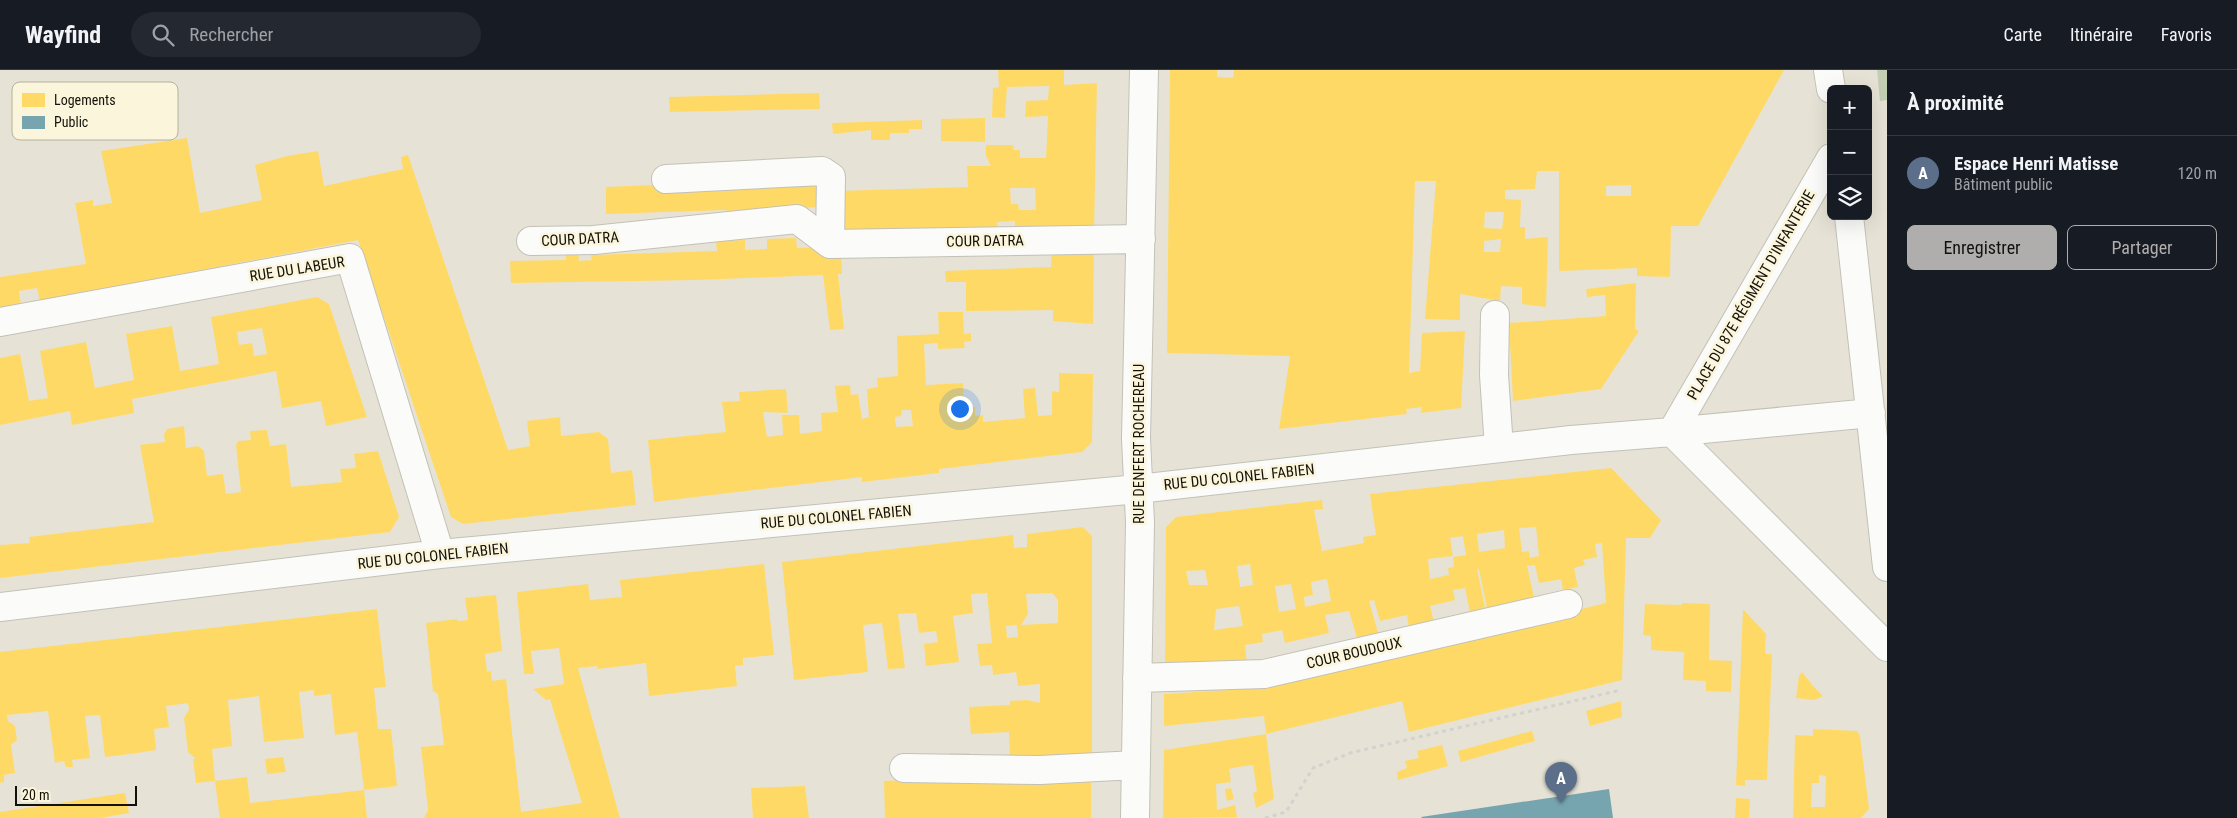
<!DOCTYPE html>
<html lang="fr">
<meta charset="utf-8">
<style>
body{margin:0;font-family:"Roboto Condensed",sans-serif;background:#242831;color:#f1f3f6}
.controls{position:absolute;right:15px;top:15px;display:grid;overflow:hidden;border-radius:8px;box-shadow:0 5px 20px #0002}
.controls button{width:45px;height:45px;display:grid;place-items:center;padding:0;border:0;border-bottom:1px solid #363941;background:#171b24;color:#f1f3f6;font:25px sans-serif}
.scale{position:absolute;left:15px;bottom:12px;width:122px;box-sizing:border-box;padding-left:5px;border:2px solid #141109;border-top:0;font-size:14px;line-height:18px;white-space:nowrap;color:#141109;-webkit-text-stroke:4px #fbf5dc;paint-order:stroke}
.you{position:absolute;left:959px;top:338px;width:18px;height:18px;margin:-12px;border:4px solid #fff;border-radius:50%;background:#1a73e8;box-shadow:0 0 0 8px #1a73e833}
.badge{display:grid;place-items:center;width:32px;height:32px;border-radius:50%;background:#afaeac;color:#fff;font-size:16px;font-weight:700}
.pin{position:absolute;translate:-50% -41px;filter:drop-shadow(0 1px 2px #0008)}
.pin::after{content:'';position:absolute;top:26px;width:18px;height:15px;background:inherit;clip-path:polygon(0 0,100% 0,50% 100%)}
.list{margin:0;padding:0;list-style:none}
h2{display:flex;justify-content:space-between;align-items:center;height:65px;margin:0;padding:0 20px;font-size:21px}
h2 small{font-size:16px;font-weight:400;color:#9ea1a6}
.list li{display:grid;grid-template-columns:32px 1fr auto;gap:15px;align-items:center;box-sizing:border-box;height:75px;padding:0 20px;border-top:1px solid #363941}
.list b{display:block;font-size:19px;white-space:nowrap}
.list p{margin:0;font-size:16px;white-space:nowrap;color:#9ea1a6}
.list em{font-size:16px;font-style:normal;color:#9ea1a6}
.actions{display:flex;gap:10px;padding:15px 20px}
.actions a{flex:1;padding:11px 0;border:1px solid #afaeac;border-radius:8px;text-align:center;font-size:18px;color:#afaeac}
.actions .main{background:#afaeac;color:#111}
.icon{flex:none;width:28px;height:28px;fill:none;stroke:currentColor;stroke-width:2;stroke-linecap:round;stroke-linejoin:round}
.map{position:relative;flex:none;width:1887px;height:748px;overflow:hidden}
header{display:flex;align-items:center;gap:30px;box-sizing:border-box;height:70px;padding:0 25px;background:#171b24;border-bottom:1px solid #363941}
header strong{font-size:24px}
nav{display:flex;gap:28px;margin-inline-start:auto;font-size:18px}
.search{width:350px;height:45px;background:#242831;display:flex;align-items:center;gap:12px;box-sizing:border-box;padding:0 18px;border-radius:28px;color:#9ea1a6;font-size:19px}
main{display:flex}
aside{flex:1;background:#171b24}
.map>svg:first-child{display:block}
.green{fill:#c2cfb3}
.homes{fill:#ffd966;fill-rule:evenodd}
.public{fill:#76a5af}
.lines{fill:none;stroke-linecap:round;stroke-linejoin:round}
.minor-casing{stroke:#c3c1b6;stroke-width:30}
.path{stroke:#d3d2ce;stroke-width:3;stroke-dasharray:4 4;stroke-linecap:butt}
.minor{stroke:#fbfbf9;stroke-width:28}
.labels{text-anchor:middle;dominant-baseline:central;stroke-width:5;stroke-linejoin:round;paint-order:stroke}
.street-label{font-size:15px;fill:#141109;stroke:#fbf5dc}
.key{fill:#fbf5dc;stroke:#b6b19d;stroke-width:1}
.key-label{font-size:14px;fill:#141109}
</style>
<header>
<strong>Wayfind</strong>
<div class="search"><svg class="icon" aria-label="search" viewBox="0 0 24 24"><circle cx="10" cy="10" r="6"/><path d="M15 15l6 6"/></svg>Rechercher</div>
<nav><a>Carte</a><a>Itinéraire</a><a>Favoris</a></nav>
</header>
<main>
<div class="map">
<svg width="1887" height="748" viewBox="0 0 1887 748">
<rect width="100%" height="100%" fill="#e6e3d6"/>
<path class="green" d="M 1877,0 L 1887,0 L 1887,30 L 1880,31 Z"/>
<path class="homes" d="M 998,0 L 1064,0 L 1064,15 L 1097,13 L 1094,161 L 1015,163 L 1015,151 L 997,152 L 998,165 L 840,169 L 838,121 L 968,117 L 967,96 L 991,96 L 986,86 L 986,75 L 1013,75 L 1014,80 L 1020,80 L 1020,88 L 1046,88 L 1048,46 L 1025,47 L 1026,31 L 1048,30 L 1049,16 L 1007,17 L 1005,48 L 992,47 L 993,18 L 999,17 ZM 1010,118 L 1035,118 L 1036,140 L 1019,140 L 1018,134 L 1011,134 Z
M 1170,0 L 1217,0 L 1217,7 L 1233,8 L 1234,0 L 1784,0 L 1698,156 L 1671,156 L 1670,207 L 1637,206 L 1637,198 L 1559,201 L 1559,101 L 1537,101 L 1535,119 L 1505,120 L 1505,129 L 1521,130 L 1520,157 L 1525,157 L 1525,169 L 1548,167 L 1546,237 L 1522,234 L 1522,217 L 1501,216 L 1500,231 L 1460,224 L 1460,250 L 1425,249 L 1436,111 L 1415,111 L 1409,303 L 1420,301 L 1422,263 L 1465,261 L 1461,338 L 1421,343 L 1422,337 L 1406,339 L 1407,344 L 1279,359 L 1290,286 L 1167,283 ZM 1631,115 L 1631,126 L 1606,126 L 1606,116 ZM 1485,142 L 1504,142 L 1502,159 L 1484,158 ZM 1501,169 L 1500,182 L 1484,182 L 1484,171 Z
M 819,23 L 820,39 L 670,42 L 669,27 Z
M 985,48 L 985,72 L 941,71 L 941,49 Z
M 922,50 L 922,59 L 909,59 L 909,63 L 890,63 L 890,70 L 871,70 L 871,60 L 833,64 L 832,53 Z
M 187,68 L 200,143 L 262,130 L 255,95 L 287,86 L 318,81 L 324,116 L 403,99 L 401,87 L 408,85 L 508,380 L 530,376 L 527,351 L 560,347 L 561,366 L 599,362 L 608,369 L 611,403 L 632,400 L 636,435 L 463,454 L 451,447 L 358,170 L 40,231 L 37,218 L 19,221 L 21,235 L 0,239 L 0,207 L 86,194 L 75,133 L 93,130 L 93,136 L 112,133 L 101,81 Z
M 824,108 L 827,137 L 743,140 L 743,149 L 728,150 L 727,140 L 606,144 L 606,117 Z
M 796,168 L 797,178 L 824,177 L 841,182 L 842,204 L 838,204 L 844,259 L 830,260 L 823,205 L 697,210 L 511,213 L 510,191 L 566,190 L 566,181 L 578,181 L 579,191 L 592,190 L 591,185 L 717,181 L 716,171 L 745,170 L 745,180 L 767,179 L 767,169 Z
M 1094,173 L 1093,254 L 1053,251 L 1053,240 L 966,241 L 966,212 L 946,212 L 945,201 L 1051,197 L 1052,174 Z
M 1636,213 L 1635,259 L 1639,261 L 1601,319 L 1513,331 L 1509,253 L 1606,246 L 1605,225 L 1587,227 L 1586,219 Z
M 317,227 L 329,234 L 367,347 L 326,356 L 321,331 L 282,338 L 276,301 L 132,329 L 134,343 L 72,355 L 70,341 L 0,355 L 0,288 L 20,284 L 29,331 L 48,328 L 40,281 L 86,272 L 95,318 L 134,310 L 126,264 L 172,256 L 180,301 L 219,294 L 211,247 ZM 262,258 L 267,284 L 254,286 L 252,273 L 239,275 L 237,262 Z
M 938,242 L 963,242 L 964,264 L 971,263 L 971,271 L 964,272 L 965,278 L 938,279 L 938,273 L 924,274 L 926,315 L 963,313 L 964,338 L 975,337 L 975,346 L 983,345 L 983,352 L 1025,348 L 1023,319 L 1035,318 L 1038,346 L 1052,345 L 1052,321 L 1059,322 L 1059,303 L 1093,304 L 1092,372 L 1082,382 L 939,399 L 939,403 L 862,412 L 862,407 L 654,432 L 648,370 L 726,362 L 722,332 L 740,331 L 739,322 L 786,319 L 788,343 L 763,342 L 767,367 L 783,365 L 782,345 L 799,345 L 800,364 L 822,361 L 821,343 L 838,342 L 835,316 L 850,315 L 851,325 L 858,324 L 862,349 L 869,347 L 867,319 L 878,317 L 877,308 L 898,306 L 897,266 L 939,264 ZM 902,340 L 911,340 L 913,356 L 896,357 L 895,347 L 901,346 Z
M 184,356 L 186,378 L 198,376 L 204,381 L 207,406 L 223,404 L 226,424 L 241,422 L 236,375 L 238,371 L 251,370 L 250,361 L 267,360 L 270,376 L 286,374 L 291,417 L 342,412 L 340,399 L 356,398 L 354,384 L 378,381 L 399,447 L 390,462 L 0,508 L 0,475 L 30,473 L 29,467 L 154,452 L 140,375 L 165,372 L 164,364 L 167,359 Z
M 1611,398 L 1661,450 L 1650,468 L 1626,468 L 1622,610 L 1409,662 L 1402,631 L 1266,664 L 1264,646 L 1164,656 L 1164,624 L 1261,618 L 1606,533 L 1602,473 L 1595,474 L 1597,487 L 1583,490 L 1585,495 L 1574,498 L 1578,517 L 1563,520 L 1561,509 L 1539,513 L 1535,495 L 1527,496 L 1534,527 L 1487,538 L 1479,499 L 1477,499 L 1485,538 L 1470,542 L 1465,518 L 1453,520 L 1455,530 L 1430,536 L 1434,552 L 1409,558 L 1407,545 L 1380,551 L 1374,530 L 1369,531 L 1379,566 L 1358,571 L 1349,541 L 1325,545 L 1329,563 L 1285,573 L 1282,560 L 1262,564 L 1263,572 L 1245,575 L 1247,596 L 1165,601 L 1166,457 L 1176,447 L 1322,430 L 1323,439 L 1314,440 L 1322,481 L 1364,473 L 1363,467 L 1376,465 L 1370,424 ZM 1536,457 L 1539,486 L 1530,488 L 1529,481 L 1522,482 L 1519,458 ZM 1504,460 L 1505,478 L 1479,482 L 1477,464 ZM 1463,466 L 1466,485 L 1453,487 L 1454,497 L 1448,498 L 1449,505 L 1430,509 L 1428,489 L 1453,486 L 1450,468 ZM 1250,494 L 1253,515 L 1240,517 L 1237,496 ZM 1205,500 L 1208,515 L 1189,515 L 1186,501 ZM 1327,509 L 1331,531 L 1305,537 L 1304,527 L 1313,525 L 1311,512 ZM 1291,514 L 1296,539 L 1279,542 L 1275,516 ZM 1239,536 L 1243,556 L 1214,560 L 1216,539 Z
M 1083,457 L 1092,466 L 1092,690 L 1033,695 L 1033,686 L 1010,688 L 1009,662 L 971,664 L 969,637 L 1010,635 L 1010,631 L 1027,630 L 1040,633 L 1040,614 L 1018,616 L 1016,602 L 993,605 L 992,595 L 980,596 L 977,574 L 992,573 L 987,523 L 971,524 L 973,543 L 953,546 L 959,592 L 926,596 L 924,574 L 938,572 L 936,561 L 919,563 L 916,543 L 898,544 L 905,598 L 888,599 L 882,553 L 863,555 L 868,602 L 794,610 L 782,492 L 1013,465 L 1014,478 L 1027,477 L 1027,464 ZM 1052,523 L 1058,530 L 1058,553 L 1021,555 L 1028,544 L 1026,524 ZM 1017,555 L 1018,567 L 1007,568 L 1006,556 Z
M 764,494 L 774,585 L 743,588 L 743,595 L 735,596 L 737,616 L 649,626 L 646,593 L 598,599 L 597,596 L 578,598 L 620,748 L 424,748 L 428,740 L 421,677 L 444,675 L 438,624 L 433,621 L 426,553 L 457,549 L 458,551 L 468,550 L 465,528 L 496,525 L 502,581 L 485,584 L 487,602 L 491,601 L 492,611 L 506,609 L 521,742 L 582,733 L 550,629 L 546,630 L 533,619 L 564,614 L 559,578 L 531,581 L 534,604 L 524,604 L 517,522 L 588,514 L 590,530 L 622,527 L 620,510 Z
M 1682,533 L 1710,534 L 1709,590 L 1732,591 L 1731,622 L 1706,621 L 1706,611 L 1683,610 L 1684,582 L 1651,580 L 1651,566 L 1643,565 L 1645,534 L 1682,535 Z
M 377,539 L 386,617 L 374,618 L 378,659 L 391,659 L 397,716 L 364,720 L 367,748 L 220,748 L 215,711 L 247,707 L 250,733 L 364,720 L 357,662 L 335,665 L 331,624 L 314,626 L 314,620 L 299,622 L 304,668 L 264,672 L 259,626 L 228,630 L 232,676 L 212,679 L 215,711 L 196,713 L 193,689 L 196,689 L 188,682 L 184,648 L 189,640 L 188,633 L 166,636 L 169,657 L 154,659 L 156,680 L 137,683 L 105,687 L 100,645 L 85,646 L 90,688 L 72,690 L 73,697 L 66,697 L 64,691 L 55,693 L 48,641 L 7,645 L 8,651 L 15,656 L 17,670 L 11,675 L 15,703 L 4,705 L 4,712 L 0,713 L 0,582 Z
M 1743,539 L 1766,564 L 1765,584 L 1772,584 L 1767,710 L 1745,710 L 1745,716 L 1736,715 Z
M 1802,602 L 1814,617 L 1823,626 L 1814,630 L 1796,628 L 1799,606 Z
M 1621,631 L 1622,647 L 1590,656 L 1586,641 Z
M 1813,659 L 1857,661 L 1860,666 L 1869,739 L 1861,748 L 1793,748 L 1795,665 L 1813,666 ZM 1819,705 L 1826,706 L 1825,737 L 1811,737 L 1812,713 L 1819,713 Z
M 1532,661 L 1535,671 L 1461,692 L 1458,681 Z
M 1266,664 L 1274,729 L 1256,738 L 1253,723 L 1257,721 L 1253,695 L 1238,697 L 1229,699 L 1231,712 L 1216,714 L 1217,740 L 1235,735 L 1237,747 L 1163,748 L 1164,680 Z
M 1442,675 L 1448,696 L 1398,710 L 1397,702 L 1407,698 L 1405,691 L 1419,688 L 1417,681 Z
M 950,683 L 969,683 L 970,689 L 950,689 Z
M 283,687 L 286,702 L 267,704 L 265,689 Z
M 1091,704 L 1091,748 L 885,748 L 884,711 Z
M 805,716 L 809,748 L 753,748 L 751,718 Z
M 1231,718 L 1234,729 L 1227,731 L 1225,719 Z
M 125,723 L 129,743 L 100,748 L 0,748 L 0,742 Z
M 1736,728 L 1750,729 L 1749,748 L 1735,748 Z"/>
<path class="public" d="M 1609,719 L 1613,748 L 1422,748 L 1421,747 Z"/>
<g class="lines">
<defs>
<path id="minor" d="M 1828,0 L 1831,19
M 1831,88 L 1672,362 L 1887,577
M 666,109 L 822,101 L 831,107 L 830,174
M 1849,146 L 1887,497
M 531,171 L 594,170 L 797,149 L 830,174 L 1141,169
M 1495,245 L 1494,305 L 1499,378
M 0,252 L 350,188 L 440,484
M 0,537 L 440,484 L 1138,419 L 1571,370 L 1672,362 L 1871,343
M 1137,608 L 1264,604 L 1568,534
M 904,698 L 1040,700 L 1136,695
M 1135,748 L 1140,452 L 1136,369 L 1144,0"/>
</defs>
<use href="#minor" class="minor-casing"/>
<path class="path" d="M 1265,748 L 1286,742 L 1313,698 L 1350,683 L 1621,620"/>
<use href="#minor" class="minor"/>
</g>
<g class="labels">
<g class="street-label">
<text transform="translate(580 169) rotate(-3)">COUR DATRA</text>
<text transform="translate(985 171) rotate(-1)">COUR DATRA</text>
<text transform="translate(297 199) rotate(-9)">RUE DU LABEUR</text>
<text transform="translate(1751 225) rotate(-60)">PLACE DU 87E RÉGIMENT D'INFANTERIE</text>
<text transform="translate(1139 374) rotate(-90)">RUE DENFERT ROCHEREAU</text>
<text transform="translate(1239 407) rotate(-6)">RUE DU COLONEL FABIEN</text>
<text transform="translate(836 447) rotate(-5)">RUE DU COLONEL FABIEN</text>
<text transform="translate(433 486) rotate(-6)">RUE DU COLONEL FABIEN</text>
<text transform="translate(1354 583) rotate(-13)">COUR BOUDOUX</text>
</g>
</g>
<rect x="12" y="12" width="166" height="58" rx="8" class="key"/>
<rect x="22" y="23" width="23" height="14" fill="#ffd966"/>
<rect x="22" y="46" width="23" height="13" fill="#76a5af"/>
<g class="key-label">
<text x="54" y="35">Logements</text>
<text x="54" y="57">Public</text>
</g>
</svg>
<div class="controls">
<button>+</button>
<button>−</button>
<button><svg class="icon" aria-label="layers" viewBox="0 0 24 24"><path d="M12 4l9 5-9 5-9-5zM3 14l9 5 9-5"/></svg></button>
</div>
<div class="scale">20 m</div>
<div class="you"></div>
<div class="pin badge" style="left:1561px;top:733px;background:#5c6f8a">A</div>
</div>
<aside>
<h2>À proximité<small></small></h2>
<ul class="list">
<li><span class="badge" style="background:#5c6f8a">A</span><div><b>Espace Henri Matisse</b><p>Bâtiment public</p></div><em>120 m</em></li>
</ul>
<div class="actions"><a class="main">Enregistrer</a><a>Partager</a></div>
</aside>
</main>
